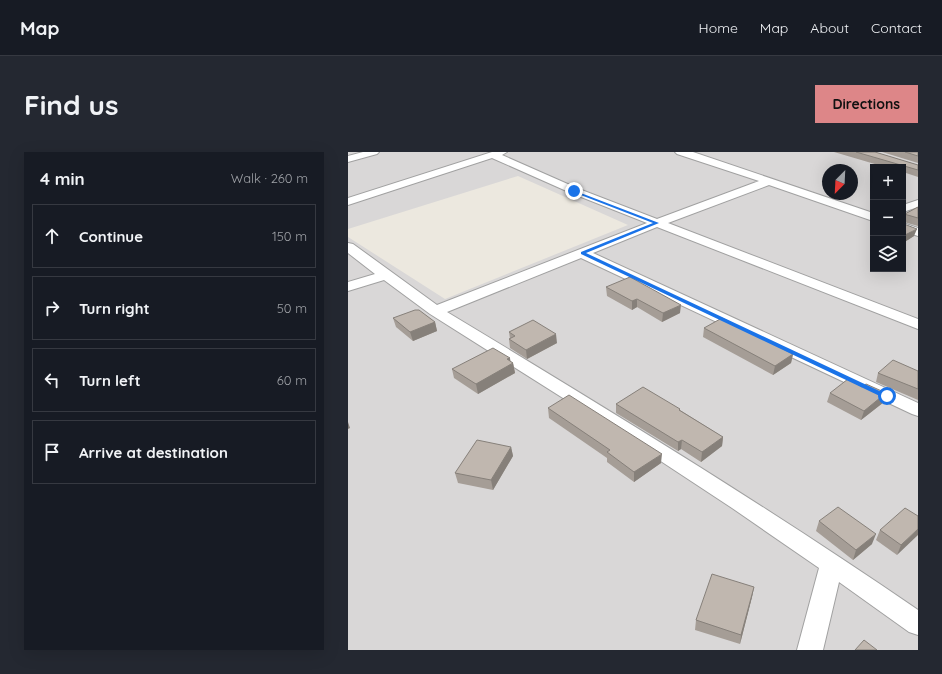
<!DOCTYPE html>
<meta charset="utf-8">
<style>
body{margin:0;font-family:Quicksand,sans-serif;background:#242831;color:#f1f3f6}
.controls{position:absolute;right:12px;top:12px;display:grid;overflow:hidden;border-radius:0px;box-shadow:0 4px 16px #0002}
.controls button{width:36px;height:36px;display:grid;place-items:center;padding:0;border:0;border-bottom:1px solid #363941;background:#171b24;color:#f1f3f6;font:20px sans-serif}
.compass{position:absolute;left:474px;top:12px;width:36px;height:36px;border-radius:50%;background:#171b24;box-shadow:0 4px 16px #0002;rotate:204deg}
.stop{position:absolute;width:12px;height:12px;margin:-9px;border:3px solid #1a73e8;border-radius:50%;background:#fff}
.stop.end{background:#1a73e8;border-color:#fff;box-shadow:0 1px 4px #0008}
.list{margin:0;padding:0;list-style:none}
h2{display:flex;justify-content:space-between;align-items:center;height:52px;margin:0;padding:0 16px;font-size:17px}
h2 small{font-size:13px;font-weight:400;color:#9ea1a6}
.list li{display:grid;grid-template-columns:26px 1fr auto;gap:12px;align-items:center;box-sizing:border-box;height:64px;margin:0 8px 8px;padding:0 8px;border:1px solid #363941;border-radius:0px}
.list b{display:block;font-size:15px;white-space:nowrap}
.list em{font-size:13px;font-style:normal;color:#9ea1a6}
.icon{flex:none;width:22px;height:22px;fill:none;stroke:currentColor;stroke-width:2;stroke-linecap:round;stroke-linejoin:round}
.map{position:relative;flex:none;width:570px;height:498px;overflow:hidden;border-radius:0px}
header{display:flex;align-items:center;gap:24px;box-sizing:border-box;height:56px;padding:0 20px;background:#171b24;border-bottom:1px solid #363941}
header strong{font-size:19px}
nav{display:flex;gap:22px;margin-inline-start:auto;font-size:14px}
.intro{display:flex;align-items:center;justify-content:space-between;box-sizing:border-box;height:96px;padding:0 24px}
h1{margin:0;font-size:28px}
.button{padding:10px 18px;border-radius:0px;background:#dd8688;color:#111;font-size:14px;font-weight:700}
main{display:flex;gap:24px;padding:0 24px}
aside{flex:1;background:#171b24;border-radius:0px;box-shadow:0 4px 16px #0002}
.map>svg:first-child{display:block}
.residential{fill:#d9d7d7;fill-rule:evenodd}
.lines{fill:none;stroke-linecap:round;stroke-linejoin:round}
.street-casing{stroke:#a1a1a1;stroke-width:2}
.street{fill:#fff;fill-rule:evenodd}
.wall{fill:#a59d96}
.shaded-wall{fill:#86807a}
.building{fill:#c0b7af;stroke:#86807a}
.route{fill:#1a73e8}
</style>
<header>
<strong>Map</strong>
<nav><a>Home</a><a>Map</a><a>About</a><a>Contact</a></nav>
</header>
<div class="intro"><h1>Find us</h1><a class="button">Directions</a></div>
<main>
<aside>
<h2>4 min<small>Walk · 260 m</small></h2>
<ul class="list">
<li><svg class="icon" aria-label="ahead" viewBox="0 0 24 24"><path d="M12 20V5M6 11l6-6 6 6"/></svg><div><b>Continue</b></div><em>150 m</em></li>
<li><svg class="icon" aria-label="right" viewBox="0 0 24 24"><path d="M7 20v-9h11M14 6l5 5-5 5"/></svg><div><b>Turn right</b></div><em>50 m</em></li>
<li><svg class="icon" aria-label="left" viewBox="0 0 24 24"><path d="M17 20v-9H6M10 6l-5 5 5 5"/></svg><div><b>Turn left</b></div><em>60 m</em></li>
<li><svg class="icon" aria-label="arrive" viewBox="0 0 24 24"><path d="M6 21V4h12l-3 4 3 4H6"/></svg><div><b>Arrive at destination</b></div></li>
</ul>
</aside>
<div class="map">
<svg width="570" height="498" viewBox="0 0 570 498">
<rect width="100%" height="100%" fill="#ece8df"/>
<path class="residential" d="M 0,0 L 570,0 L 570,498 L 0,498 L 0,85 L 97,147 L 280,73 L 170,24 L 0,77 ZM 525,15 L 555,15 L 555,117 L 525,117 ZM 480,18 L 504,18 L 504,42 L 480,42 Z"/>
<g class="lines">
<defs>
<path id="street" d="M 15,0 L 31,0 L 29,2 L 0,10 L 0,4 Z
M 144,0 L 159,0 L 154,3 L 231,37 L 309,67 L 411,29 L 329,2 L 327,0 L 345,0 L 525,61 L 525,69 L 421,33 L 320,71 L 570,167 L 570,177 L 309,75 L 245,101 L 570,251 L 570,264 L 564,262 L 233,106 L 99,160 C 258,256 417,353 570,458 L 570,483 L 561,480 L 491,430 L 475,498 L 449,498 L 471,416 L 384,356 L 264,277 L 82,162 L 36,128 L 0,139 L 0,130 L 27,122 L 0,101 L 0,91 L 5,92 L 89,153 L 299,71 L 223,41 L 144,6 L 0,53 L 0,46 Z
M 570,48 L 570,55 L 555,60 L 555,53 Z
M 555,71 L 570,76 L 570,84 L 555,79 Z"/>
</defs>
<use href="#street" class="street-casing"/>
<use href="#street" class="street"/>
</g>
<path class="wall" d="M 486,0 L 527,0 L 570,13 L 570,25 L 555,20 L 555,15 L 537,15 Z
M 534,0 L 570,0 L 570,11 Z
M 570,55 L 570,74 L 556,70 L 556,72 L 566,84 L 555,91 L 555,63 Z
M 258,135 L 332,161 L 314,170 L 289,155 L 284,158 L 259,144 Z
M 45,166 L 87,170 L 89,179 L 65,189 L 48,175 Z
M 356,176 L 445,202 L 443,211 L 425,223 L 355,185 Z
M 161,180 L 209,191 L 179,207 L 162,196 L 161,187 L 162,187 Z
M 162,206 L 162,209 L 165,211 L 167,221 L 130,242 L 106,226 L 104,217 Z
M 570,219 L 570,248 L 528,230 L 530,221 Z
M 514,235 L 538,241 L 536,250 L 513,268 L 479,250 L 482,241 Z
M 268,252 L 332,257 L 332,258 L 375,285 L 374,294 L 353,310 L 333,297 L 330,299 L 268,261 Z
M 200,256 L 313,311 L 286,330 L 259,310 L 259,306 L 201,266 Z
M 163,295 L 165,304 L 145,338 L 110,331 L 107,321 Z
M 570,364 L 549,403 L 528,388 L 532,378 Z
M 471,369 L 524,392 L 505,408 L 468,379 Z
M 406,435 L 404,445 L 392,492 L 347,478 L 348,468 Z"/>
<path class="shaded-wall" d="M 569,77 L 566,84 L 555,91 L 555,84 Z
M 289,147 L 289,155 L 284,158 L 284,149 Z
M 333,153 L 332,161 L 314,170 L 315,161 Z
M 87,170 L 89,179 L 65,189 L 62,180 Z
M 208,182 L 209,191 L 179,207 L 178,198 Z
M 445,202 L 443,211 L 425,223 L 427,214 Z
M 162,206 L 163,213 L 165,211 L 167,221 L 130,242 L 128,232 L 159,207 Z
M 538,241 L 536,250 L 513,268 L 516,259 Z
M 0,270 L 2,276 L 0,277 Z
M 375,285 L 374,294 L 353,310 L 354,300 Z
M 334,288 L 333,297 L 330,299 L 330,290 Z
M 163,295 L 165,304 L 145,338 L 143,328 Z
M 314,302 L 313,311 L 286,330 L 286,320 Z
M 570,377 L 570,383 L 549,403 L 553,393 Z
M 528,382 L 524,392 L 505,408 L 508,398 Z
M 406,435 L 404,445 L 392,492 L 393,483 Z"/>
<path class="building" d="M 508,0 L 527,0 L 570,13 L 570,18 Z
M 557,0 L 570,0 L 570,4 Z
M 570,55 L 570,66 L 556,62 L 556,72 L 569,77 L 555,84 L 555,63 Z
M 282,125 L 333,153 L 315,161 L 289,147 L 284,149 L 258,135 Z
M 67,158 L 71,158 L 87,170 L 62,180 L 45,166 Z
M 374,166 L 445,202 L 427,214 L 356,176 Z
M 185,168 L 208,182 L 178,198 L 161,187 L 167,184 L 161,180 Z
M 145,196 L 162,206 L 159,207 L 165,211 L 128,232 L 104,217 Z
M 545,208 L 570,219 L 570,237 L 530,221 Z
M 500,227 L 514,235 L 518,232 L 538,241 L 516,259 L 482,241 Z
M 295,235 L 332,257 L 331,258 L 375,285 L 354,300 L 334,288 L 330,290 L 268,252 Z
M 221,243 L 314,302 L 286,320 L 259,300 L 262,298 L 200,256 Z
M 129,288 L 163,295 L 143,328 L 107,321 Z
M 490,355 L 528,382 L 508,398 L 471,369 Z
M 557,356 L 570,364 L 570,377 L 553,393 L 532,378 Z
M 364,422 L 406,435 L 393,483 L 348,468 Z
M 516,488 L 529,498 L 507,498 Z"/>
<path class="route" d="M 225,38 L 311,71 L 238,101 L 542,244 L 536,246 L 233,102 L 233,100 L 305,71 L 225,40 Z"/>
</svg>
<div class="controls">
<button>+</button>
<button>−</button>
<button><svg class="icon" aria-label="layers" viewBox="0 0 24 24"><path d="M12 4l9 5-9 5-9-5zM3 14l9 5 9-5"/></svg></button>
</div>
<svg class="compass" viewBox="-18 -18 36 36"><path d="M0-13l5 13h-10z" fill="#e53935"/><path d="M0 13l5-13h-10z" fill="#9ea1a6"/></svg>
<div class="stop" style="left:539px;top:244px"></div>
<div class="stop end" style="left:226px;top:39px"></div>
</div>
</main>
